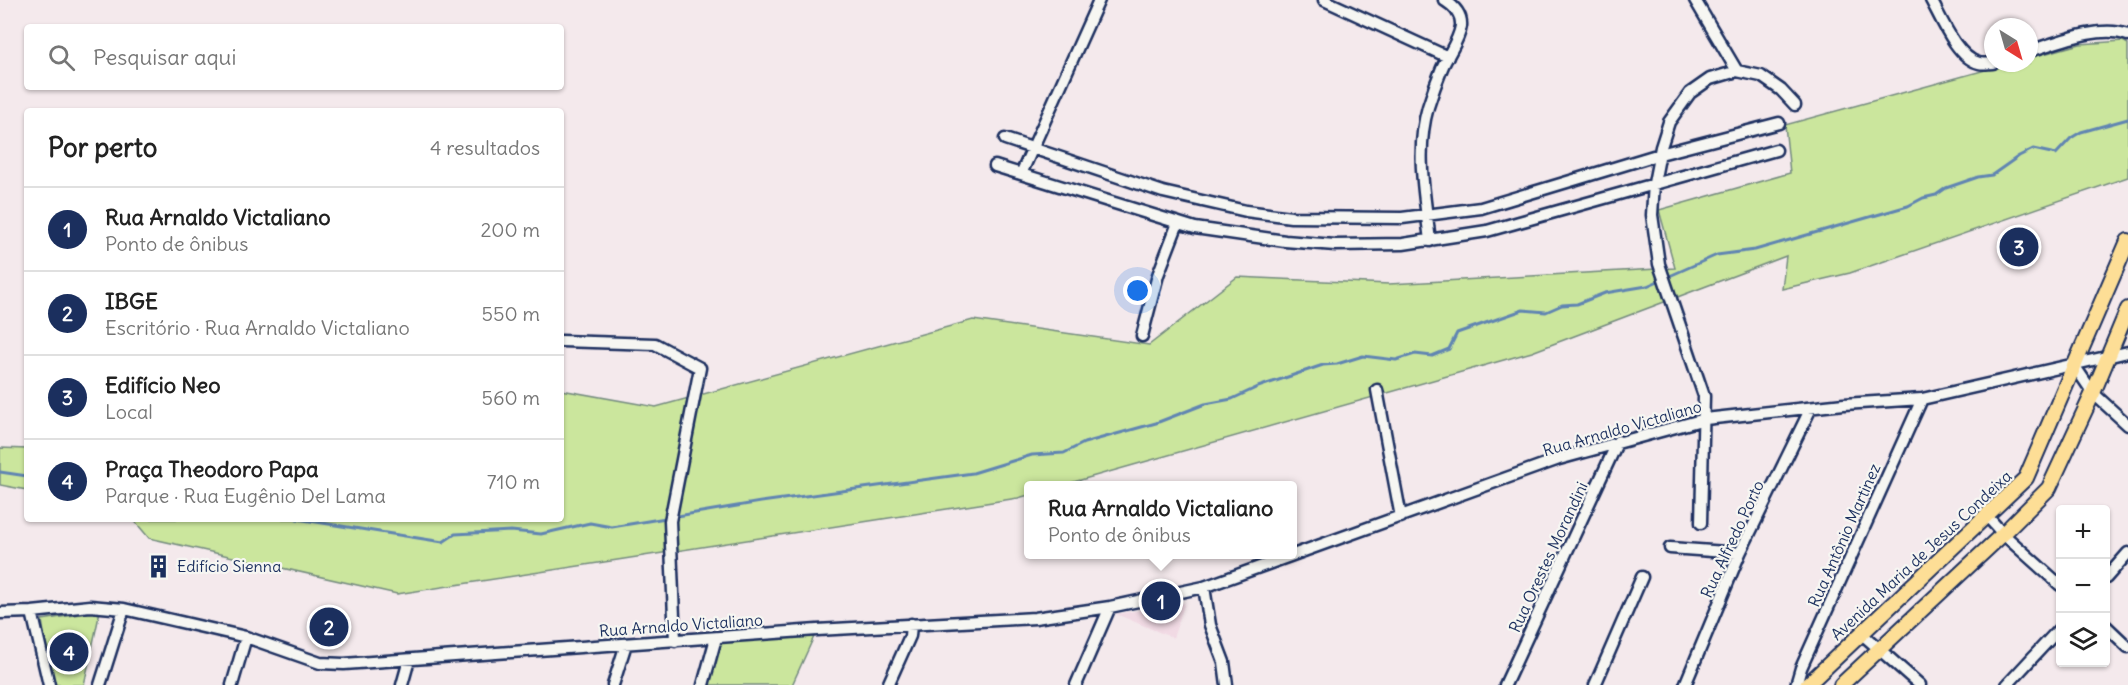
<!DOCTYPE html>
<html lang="pt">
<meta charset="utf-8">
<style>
body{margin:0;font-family:Delius,sans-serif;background:#f6f6f6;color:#222}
.controls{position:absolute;right:18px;bottom:18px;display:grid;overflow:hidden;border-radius:6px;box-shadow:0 2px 4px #0004}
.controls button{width:54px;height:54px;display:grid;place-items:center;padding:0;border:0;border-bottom:2px solid #e0e0e0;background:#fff;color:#222;font:30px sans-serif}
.compass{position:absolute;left:1984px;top:18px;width:54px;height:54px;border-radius:50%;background:#fff;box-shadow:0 2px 4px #0004;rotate:143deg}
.you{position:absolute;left:1138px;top:291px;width:21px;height:21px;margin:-15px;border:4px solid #fff;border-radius:50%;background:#1a73e8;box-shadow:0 0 0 9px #1a73e833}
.badge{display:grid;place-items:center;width:39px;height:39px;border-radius:50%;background:#1b2f5e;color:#fff;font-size:20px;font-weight:700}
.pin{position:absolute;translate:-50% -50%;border:3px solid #fff;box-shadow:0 2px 6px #0006}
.popup{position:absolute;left:1024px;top:481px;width:273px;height:78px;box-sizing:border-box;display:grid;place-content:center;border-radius:6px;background:#fff;filter:drop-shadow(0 2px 4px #0005);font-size:20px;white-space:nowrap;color:#767676}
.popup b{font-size:22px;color:#222}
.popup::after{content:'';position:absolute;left:50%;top:100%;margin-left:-12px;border:12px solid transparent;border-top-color:#fff}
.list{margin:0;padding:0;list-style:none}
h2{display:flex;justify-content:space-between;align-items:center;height:78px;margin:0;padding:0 24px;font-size:26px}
h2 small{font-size:20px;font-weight:400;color:#767676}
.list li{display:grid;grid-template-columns:39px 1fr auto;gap:18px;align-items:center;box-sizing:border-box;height:84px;padding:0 24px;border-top:2px solid #e0e0e0}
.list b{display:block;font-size:22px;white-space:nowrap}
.list p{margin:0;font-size:20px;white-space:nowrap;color:#767676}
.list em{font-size:20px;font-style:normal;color:#767676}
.icon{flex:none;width:33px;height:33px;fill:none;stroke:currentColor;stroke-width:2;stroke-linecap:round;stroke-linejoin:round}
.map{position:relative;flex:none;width:2128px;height:685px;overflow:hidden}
.search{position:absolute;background:#fff;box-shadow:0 2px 4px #0004;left:24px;top:24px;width:540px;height:66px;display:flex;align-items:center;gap:15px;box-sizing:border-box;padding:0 21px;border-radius:6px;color:#767676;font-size:22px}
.panel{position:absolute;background:#fff;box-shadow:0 2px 4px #0004;left:24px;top:108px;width:540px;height:414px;border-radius:6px}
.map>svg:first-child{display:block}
.built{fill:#f1dae4}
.green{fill:#cbe69d;stroke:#738a7e;stroke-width:1.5}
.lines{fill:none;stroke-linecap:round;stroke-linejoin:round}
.stream{stroke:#6185b2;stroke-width:3}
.minor-casing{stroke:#1b2f5e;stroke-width:15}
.major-casing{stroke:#1b2f5e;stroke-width:18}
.minor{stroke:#f6f6f2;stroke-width:10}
.major{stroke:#fdde96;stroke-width:14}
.labels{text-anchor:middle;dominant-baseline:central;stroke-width:4.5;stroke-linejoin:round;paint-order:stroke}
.street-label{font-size:16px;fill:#1b2f5e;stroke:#f6f6f2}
.poi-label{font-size:16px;fill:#1b2f5e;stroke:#f6f6f2;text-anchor:start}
</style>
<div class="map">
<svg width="2128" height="685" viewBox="0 0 2128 685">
<rect width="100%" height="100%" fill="#f4e9ec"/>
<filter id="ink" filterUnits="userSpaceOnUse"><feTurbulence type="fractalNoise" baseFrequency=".0167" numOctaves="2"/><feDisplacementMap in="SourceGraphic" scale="12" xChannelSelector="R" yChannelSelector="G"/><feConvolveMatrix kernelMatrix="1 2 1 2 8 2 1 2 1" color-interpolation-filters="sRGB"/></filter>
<g filter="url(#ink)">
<path class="built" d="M 1185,603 L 1173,638 L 1116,614 Z"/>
<path class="green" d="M 2123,41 L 2128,44 L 2128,177 L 1850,273 L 1782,289 L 1786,256 L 1532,352 L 1063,485 L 1029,486 L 1029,495 L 1018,498 L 397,594 L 149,538 L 133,519 L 561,519 L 561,390 L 656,407 L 973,320 L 1149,345 L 1237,277 L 1389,284 L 1675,268 L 1659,210 L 1790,173 L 1785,125 L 2011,63 L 2029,63 L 2029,58 L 2080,44 Z
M 0,448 L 27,449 L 27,490 L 0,485 Z
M 100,611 L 84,685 L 52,685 L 42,620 Z
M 817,630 L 792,685 L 703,685 L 716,638 Z"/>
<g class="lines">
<path class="stream" d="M 0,472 L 27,476
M 297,519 L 443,542 L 455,534 L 511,531 L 541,534 L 590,523 L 612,527 L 761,502 L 973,473 L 1032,455 L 1064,453 L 1084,443 L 1156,423 L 1205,404 L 1232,399 L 1258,387 L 1323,365 L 1337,364 L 1363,356 L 1396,360 L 1415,354 L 1432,356 L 1449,349 L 1457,333 L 1523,310 L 1546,312 L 1562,305 L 1577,304 L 1605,293 L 1647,286 L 1717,255 L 1755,250 L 1908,206 L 1923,198 L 1936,195 L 1946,188 L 1978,177 L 1992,175 L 2019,156 L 2033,149 L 2056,154 L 2071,138 L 2081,132 L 2128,119"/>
<defs>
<path id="minor" d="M 1324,0 L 1448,57
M 1695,0 L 1737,71
M 1931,0 C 1941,18 1957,58 1979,63 C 1983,64 1989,63 1993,63
M 2029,51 C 2056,43 2100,24 2128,35
M 1005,139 L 1163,192 L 1246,211 L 1291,217 L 1402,218 L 1481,208 L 1660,154 L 1779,123
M 995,166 L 1195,228 L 1285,241 L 1335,245 L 1403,244 L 1487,231 L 1776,150
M 1021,174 L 1099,0
M 1430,241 C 1425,196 1415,152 1428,107 C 1432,94 1437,80 1442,68 C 1448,54 1459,41 1461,26 C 1462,14 1454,6 1444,0
M 1142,336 L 1158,275 L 1178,223
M 561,341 L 655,344 L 700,368 L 670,521 L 675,641
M 2074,365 L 2093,393 L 2128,425
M 1377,390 L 1401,517
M 1987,516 L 2003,534 L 2060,585
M 1701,523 L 1704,396 L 1659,264 L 1652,215 L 1654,183 L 1661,147 L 1669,122 L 1690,93 L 1710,79 L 1737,71 L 1761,76 L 1781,90 L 1795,105
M 1670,548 L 1740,553
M 2106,578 L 2128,553
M 1204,587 L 1210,625 L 1224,662 L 1227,685
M 32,612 L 49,685
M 0,613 L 32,612 L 90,606 L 124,609 L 246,637 L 320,663 L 344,664 L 817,630 L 1035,618 L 1110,607 L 1204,587 L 1559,459 L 1705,419 L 1844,404 L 1922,399 L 2128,352
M 2106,626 L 2128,647
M 1862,634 L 1920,685
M 100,685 L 124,609
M 232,685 L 246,637
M 402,685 L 409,660
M 613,685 L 626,644
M 703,685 L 716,638
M 888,685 L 910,636 L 911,624
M 1076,685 L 1110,607
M 1505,685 L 1618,441
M 1595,685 L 1642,577
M 1685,685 L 1740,553 L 1811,408
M 1796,685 L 1801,668 L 1922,399
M 2007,685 L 2060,628"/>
<path id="major" d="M 1807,685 L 2026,478 L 2128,241
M 1841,685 L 2003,534 L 2049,488 L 2093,393 L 2128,309"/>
</defs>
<use href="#minor" class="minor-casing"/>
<use href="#major" class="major-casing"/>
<use href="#minor" class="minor"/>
<use href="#major" class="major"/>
</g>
</g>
<defs>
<symbol id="building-bare" viewBox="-9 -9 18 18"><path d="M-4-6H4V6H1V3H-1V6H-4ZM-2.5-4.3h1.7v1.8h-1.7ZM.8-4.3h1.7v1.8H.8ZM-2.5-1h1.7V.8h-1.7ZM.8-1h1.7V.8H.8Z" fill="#1b2f5e" stroke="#f6f6f2" stroke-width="2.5" paint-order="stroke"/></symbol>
</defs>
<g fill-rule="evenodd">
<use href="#building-bare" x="142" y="550" width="33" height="33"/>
</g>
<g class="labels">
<g class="street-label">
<text transform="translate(1622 428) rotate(-16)">Rua Arnaldo Victaliano</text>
<text transform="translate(1844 535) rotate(-66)">Rua Antônio Martinez</text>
<text transform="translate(1732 539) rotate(-65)">Rua Alfredo Porto</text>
<text transform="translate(1921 555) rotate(-43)">Avenida Maria de Jesus Condeixa</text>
<text transform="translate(1548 557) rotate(-65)">Rua Orestes Morandini</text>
<text transform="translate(681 625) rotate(-4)">Rua Arnaldo Victaliano</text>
</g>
<g class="poi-label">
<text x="177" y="566">Edifício Sienna</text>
</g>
</g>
</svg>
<div class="controls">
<button>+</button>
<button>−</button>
<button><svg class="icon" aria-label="layers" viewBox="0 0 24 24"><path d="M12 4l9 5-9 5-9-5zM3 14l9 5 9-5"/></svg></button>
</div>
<svg class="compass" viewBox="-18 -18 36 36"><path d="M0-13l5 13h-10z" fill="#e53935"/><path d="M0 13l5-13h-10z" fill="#767676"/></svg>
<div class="you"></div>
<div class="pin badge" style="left:1161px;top:601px">1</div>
<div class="popup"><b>Rua Arnaldo Victaliano</b>Ponto de ônibus</div>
<div class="pin badge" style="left:329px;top:627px">2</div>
<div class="pin badge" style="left:2019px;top:247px">3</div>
<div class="pin badge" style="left:69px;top:652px">4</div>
<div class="search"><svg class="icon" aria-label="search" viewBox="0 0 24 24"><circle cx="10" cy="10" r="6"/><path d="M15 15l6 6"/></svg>Pesquisar aqui</div>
<section class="panel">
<h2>Por perto<small>4 resultados</small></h2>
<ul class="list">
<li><span class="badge">1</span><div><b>Rua Arnaldo Victaliano</b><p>Ponto de ônibus</p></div><em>200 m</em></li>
<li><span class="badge">2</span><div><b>IBGE</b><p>Escritório · Rua Arnaldo Victaliano</p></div><em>550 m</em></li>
<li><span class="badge">3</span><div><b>Edifício Neo</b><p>Local</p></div><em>560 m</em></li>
<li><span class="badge">4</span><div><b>Praça Theodoro Papa</b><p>Parque · Rua Eugênio Del Lama</p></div><em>710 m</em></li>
</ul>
</section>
</div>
